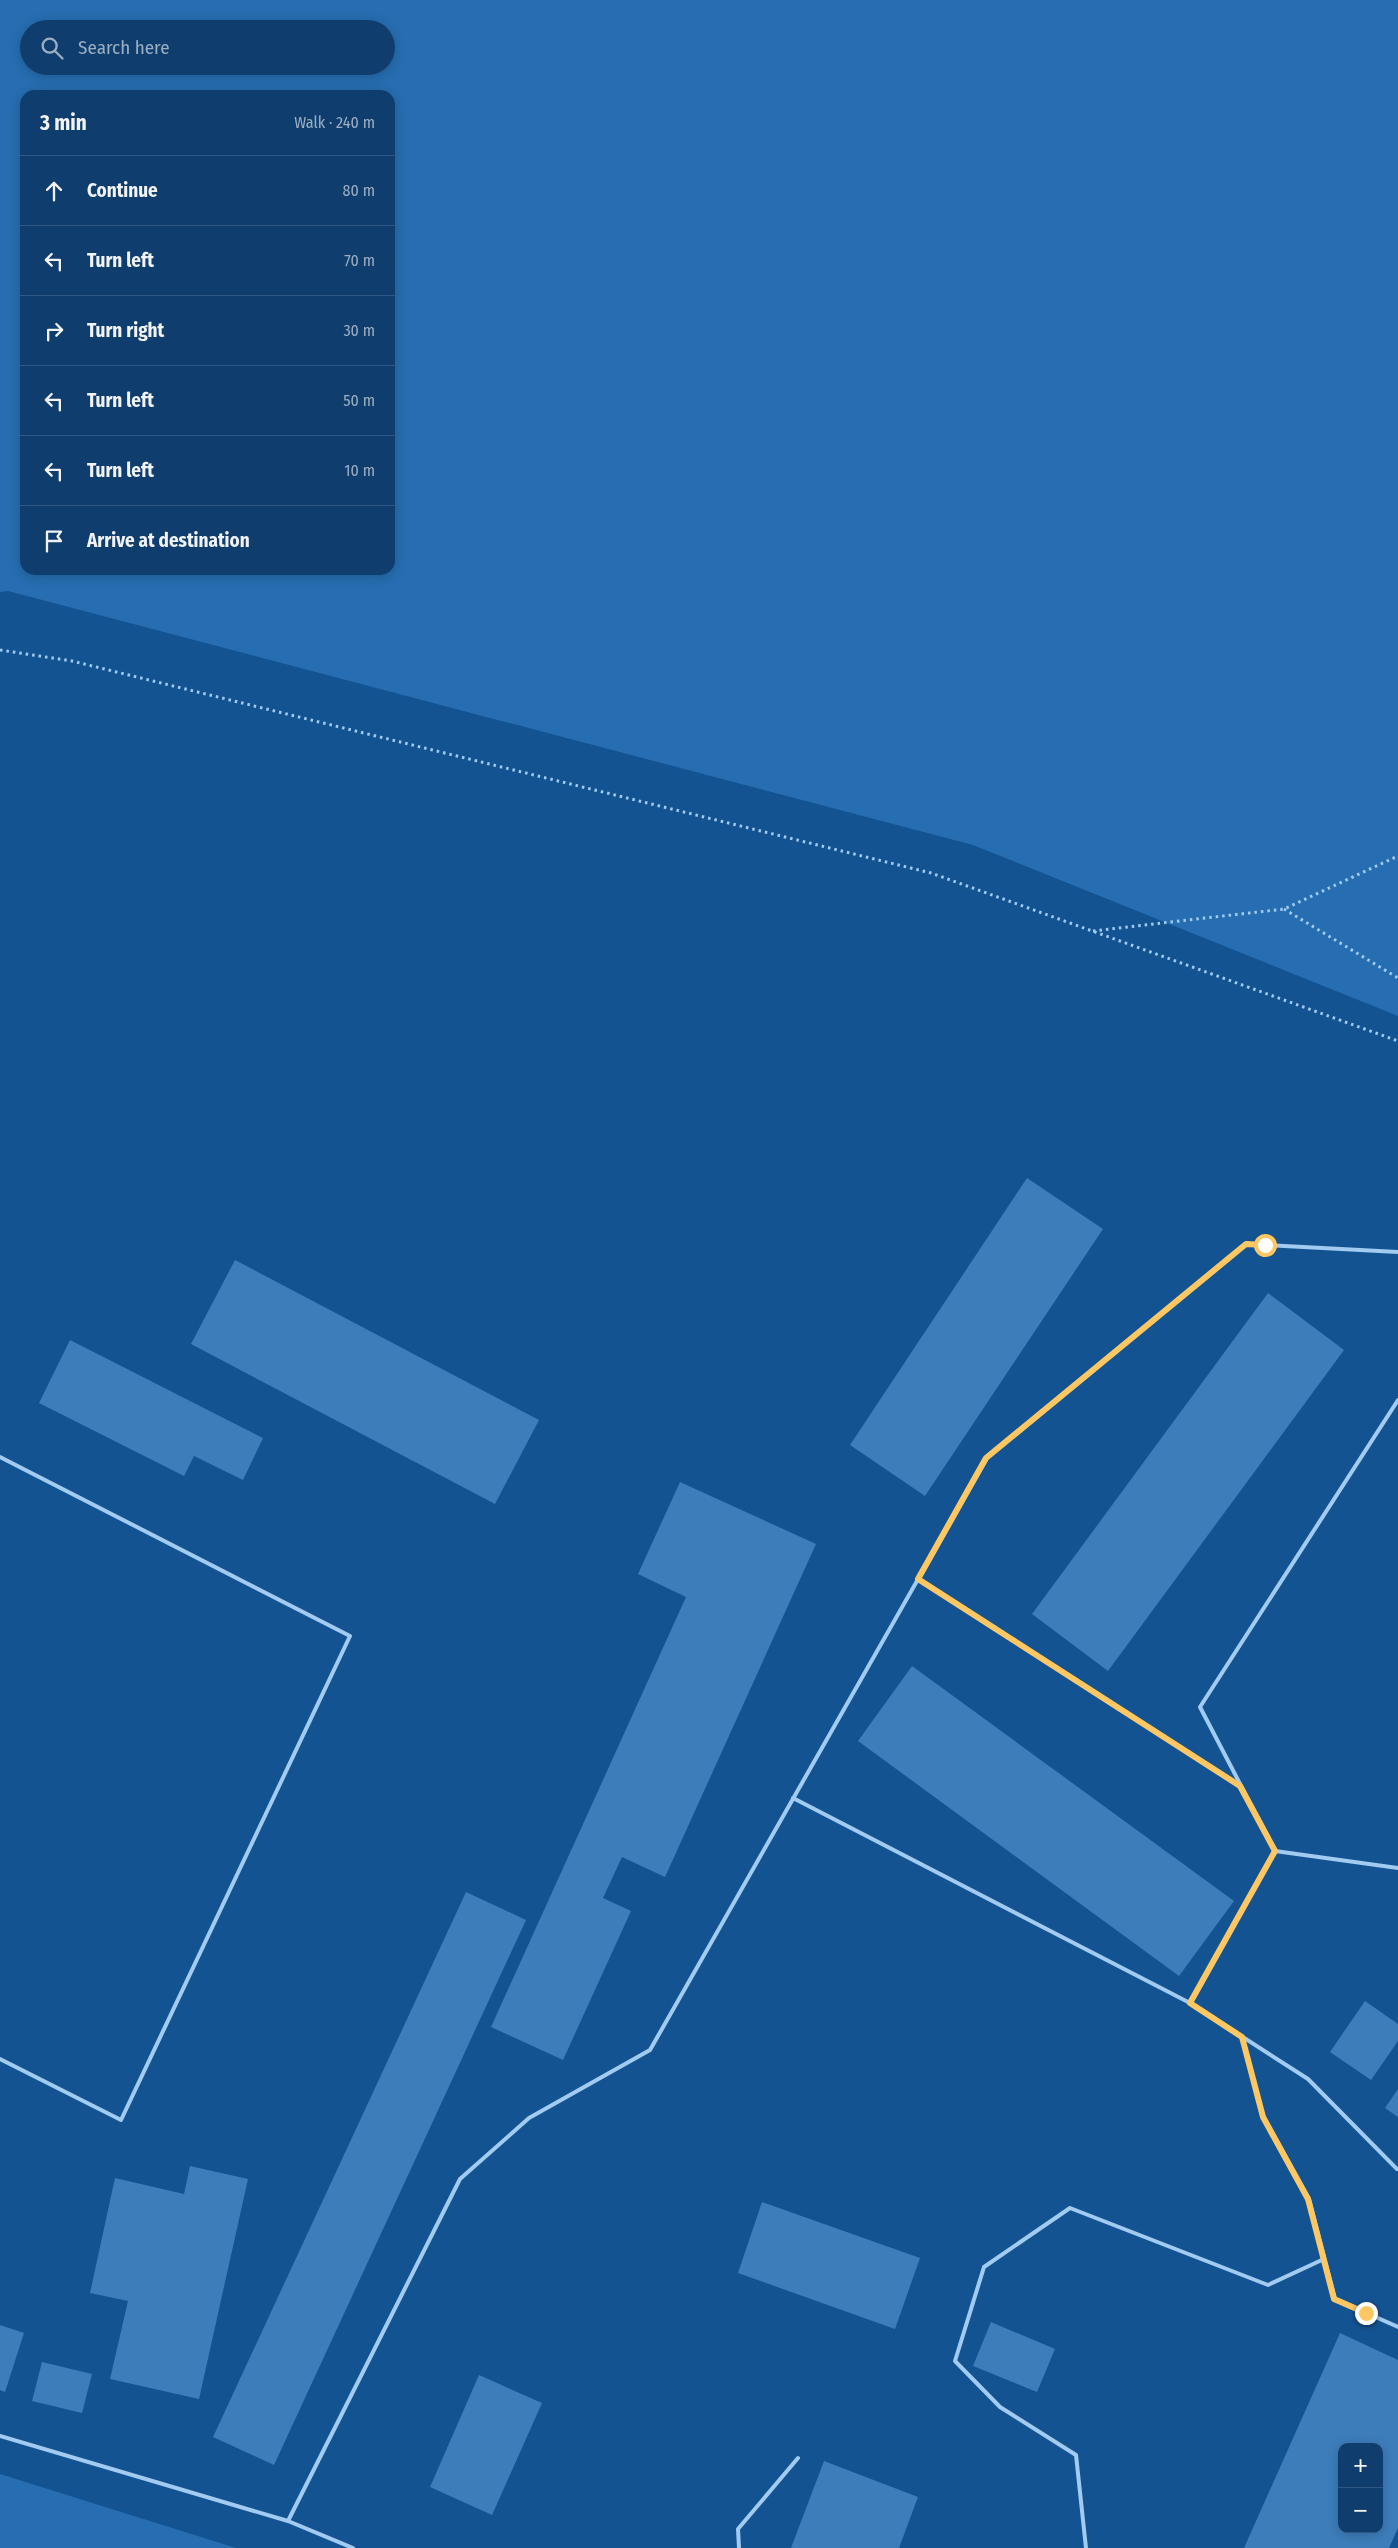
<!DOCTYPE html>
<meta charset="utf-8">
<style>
body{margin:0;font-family:"Fira Sans Condensed",sans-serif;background:#1d4976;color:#f1f3f6}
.controls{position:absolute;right:15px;bottom:15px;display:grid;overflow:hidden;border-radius:10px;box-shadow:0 2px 12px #0003}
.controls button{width:45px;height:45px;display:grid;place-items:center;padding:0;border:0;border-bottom:1px solid #2f5781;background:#0f3e6e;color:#f1f3f6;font:25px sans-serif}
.stop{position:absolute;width:15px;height:15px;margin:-11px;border:4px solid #ffc762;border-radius:50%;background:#fff}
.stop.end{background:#ffc762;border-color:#fff;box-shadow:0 1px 5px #0008}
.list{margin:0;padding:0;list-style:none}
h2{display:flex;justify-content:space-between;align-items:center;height:65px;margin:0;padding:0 20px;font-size:21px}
h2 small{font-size:16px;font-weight:400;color:#9baec2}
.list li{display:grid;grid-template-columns:32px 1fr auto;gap:15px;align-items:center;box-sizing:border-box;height:70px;padding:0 20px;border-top:1px solid #2f5781}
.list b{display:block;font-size:19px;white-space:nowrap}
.list em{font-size:16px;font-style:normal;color:#9baec2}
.icon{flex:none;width:28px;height:28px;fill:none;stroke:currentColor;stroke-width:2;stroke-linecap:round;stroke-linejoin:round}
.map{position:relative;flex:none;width:1398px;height:2548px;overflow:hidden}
.search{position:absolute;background:#0f3e6e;box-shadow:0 2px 12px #0003;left:20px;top:20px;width:375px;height:55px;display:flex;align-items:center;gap:12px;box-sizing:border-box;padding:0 18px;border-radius:28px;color:#9baec2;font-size:19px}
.panel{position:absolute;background:#0f3e6e;box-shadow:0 2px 12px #0003;left:20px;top:90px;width:375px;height:485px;border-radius:15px}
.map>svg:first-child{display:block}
.green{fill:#266eb1;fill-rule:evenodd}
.building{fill:#3d7dba;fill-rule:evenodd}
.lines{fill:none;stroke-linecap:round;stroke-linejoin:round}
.path{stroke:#a2cbf1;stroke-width:3;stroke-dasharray:2.5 4;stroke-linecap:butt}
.lane{stroke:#a2cbf1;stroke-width:4}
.route{stroke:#ffc762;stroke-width:6}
</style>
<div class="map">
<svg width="1398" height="2548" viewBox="0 0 1398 2548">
<rect width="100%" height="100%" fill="#145392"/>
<path class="green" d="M 0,0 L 1398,0 L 1398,1016 L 973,845 L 8,591 L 0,592 ZM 29,29 L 386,29 L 386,66 L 29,66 ZM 25,95 L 390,95 L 390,570 L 25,570 Z
M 0,2474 L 236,2548 L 0,2548 Z"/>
<path class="building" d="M 1027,1178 L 1103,1229 L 925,1496 L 850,1445 Z
M 235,1260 L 539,1420 L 495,1504 L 191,1344 Z
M 1268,1293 L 1344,1350 L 1108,1671 L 1032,1614 Z
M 70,1340 L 263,1438 L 243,1480 L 194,1456 L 184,1476 L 39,1403 Z
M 680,1482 L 816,1544 L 665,1877 L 622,1857 L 603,1898 L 631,1911 L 563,2060 L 491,2027 L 686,1597 L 638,1574 Z
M 912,1666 L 1234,1901 L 1179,1976 L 858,1741 Z
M 466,1892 L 526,1920 L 274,2465 L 213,2437 Z
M 1365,2001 L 1398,2024 L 1398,2041 L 1371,2080 L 1330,2052 Z
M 1398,2089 L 1398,2117 L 1385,2108 Z
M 190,2166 L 248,2179 L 199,2399 L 110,2379 L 128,2301 L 90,2293 L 115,2178 L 184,2194 Z
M 762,2202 L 920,2258 L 895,2329 L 738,2273 Z
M 991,2322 L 1055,2349 L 1037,2392 L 973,2366 Z
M 0,2325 L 24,2333 L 5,2392 L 0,2390 Z
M 1340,2333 L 1398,2360 L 1398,2528 L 1389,2548 L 1244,2548 ZM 1342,2447 L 1379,2447 L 1379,2529 L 1342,2529 Z
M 42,2362 L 92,2374 L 82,2413 L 32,2401 Z
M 479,2375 L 542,2403 L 492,2515 L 430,2487 Z
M 824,2461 L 918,2497 L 899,2548 L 791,2548 Z"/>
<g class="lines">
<path class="path" d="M 0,650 L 72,661 L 931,873 L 1398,1041
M 1284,909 L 1398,978
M 1093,931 L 1284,909 L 1398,856"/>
<path class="lane" d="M 0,1457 L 350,1636 L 121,2120 L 0,2059
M 918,1579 L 1239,1785
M 793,1798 L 1190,2003
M 1275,1851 L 1200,1707 L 1398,1400
M 1242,2037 L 1263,2117 L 1309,2199 L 1335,2299 L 1398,2327
M 1397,2169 L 1308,2079 L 1190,2003 L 1275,1851 L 1398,1868
M 0,2436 L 288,2521 L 353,2548
M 288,2521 L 460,2179 L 529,2118 L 650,2050 L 987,1458 L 1246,1244 L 1398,1252
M 739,2548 L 738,2529 L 798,2458
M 1086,2548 L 1076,2455 L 1000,2407 L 955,2361 L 984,2267 L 1070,2208 L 1268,2285 L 1324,2259"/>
</g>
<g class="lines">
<path class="route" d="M 1265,1245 L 1246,1244 L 986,1458 L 918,1579 L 1240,1786 L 1275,1851 L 1190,2003 L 1242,2037 L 1263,2117 L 1308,2199 L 1334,2299 L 1366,2313"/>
</g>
</svg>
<div class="controls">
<button>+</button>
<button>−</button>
</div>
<div class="stop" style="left:1265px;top:1245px"></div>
<div class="stop end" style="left:1366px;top:2313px"></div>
<div class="search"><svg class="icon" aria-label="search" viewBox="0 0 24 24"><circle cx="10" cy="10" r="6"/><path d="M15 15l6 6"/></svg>Search here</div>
<section class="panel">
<h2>3 min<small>Walk · 240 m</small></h2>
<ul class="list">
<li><svg class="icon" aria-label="ahead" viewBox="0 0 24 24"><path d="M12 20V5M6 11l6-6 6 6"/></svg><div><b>Continue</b></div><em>80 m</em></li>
<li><svg class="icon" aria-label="left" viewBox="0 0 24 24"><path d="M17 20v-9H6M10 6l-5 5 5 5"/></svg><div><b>Turn left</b></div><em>70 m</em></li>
<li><svg class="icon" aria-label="right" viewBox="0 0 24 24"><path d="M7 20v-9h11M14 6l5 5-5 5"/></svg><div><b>Turn right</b></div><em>30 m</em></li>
<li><svg class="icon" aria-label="left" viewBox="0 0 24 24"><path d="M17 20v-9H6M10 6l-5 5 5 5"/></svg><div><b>Turn left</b></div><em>50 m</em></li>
<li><svg class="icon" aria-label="left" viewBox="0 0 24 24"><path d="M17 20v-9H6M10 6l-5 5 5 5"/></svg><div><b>Turn left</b></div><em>10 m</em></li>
<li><svg class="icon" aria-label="arrive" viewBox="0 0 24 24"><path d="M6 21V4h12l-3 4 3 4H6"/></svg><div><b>Arrive at destination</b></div></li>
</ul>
</section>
</div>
